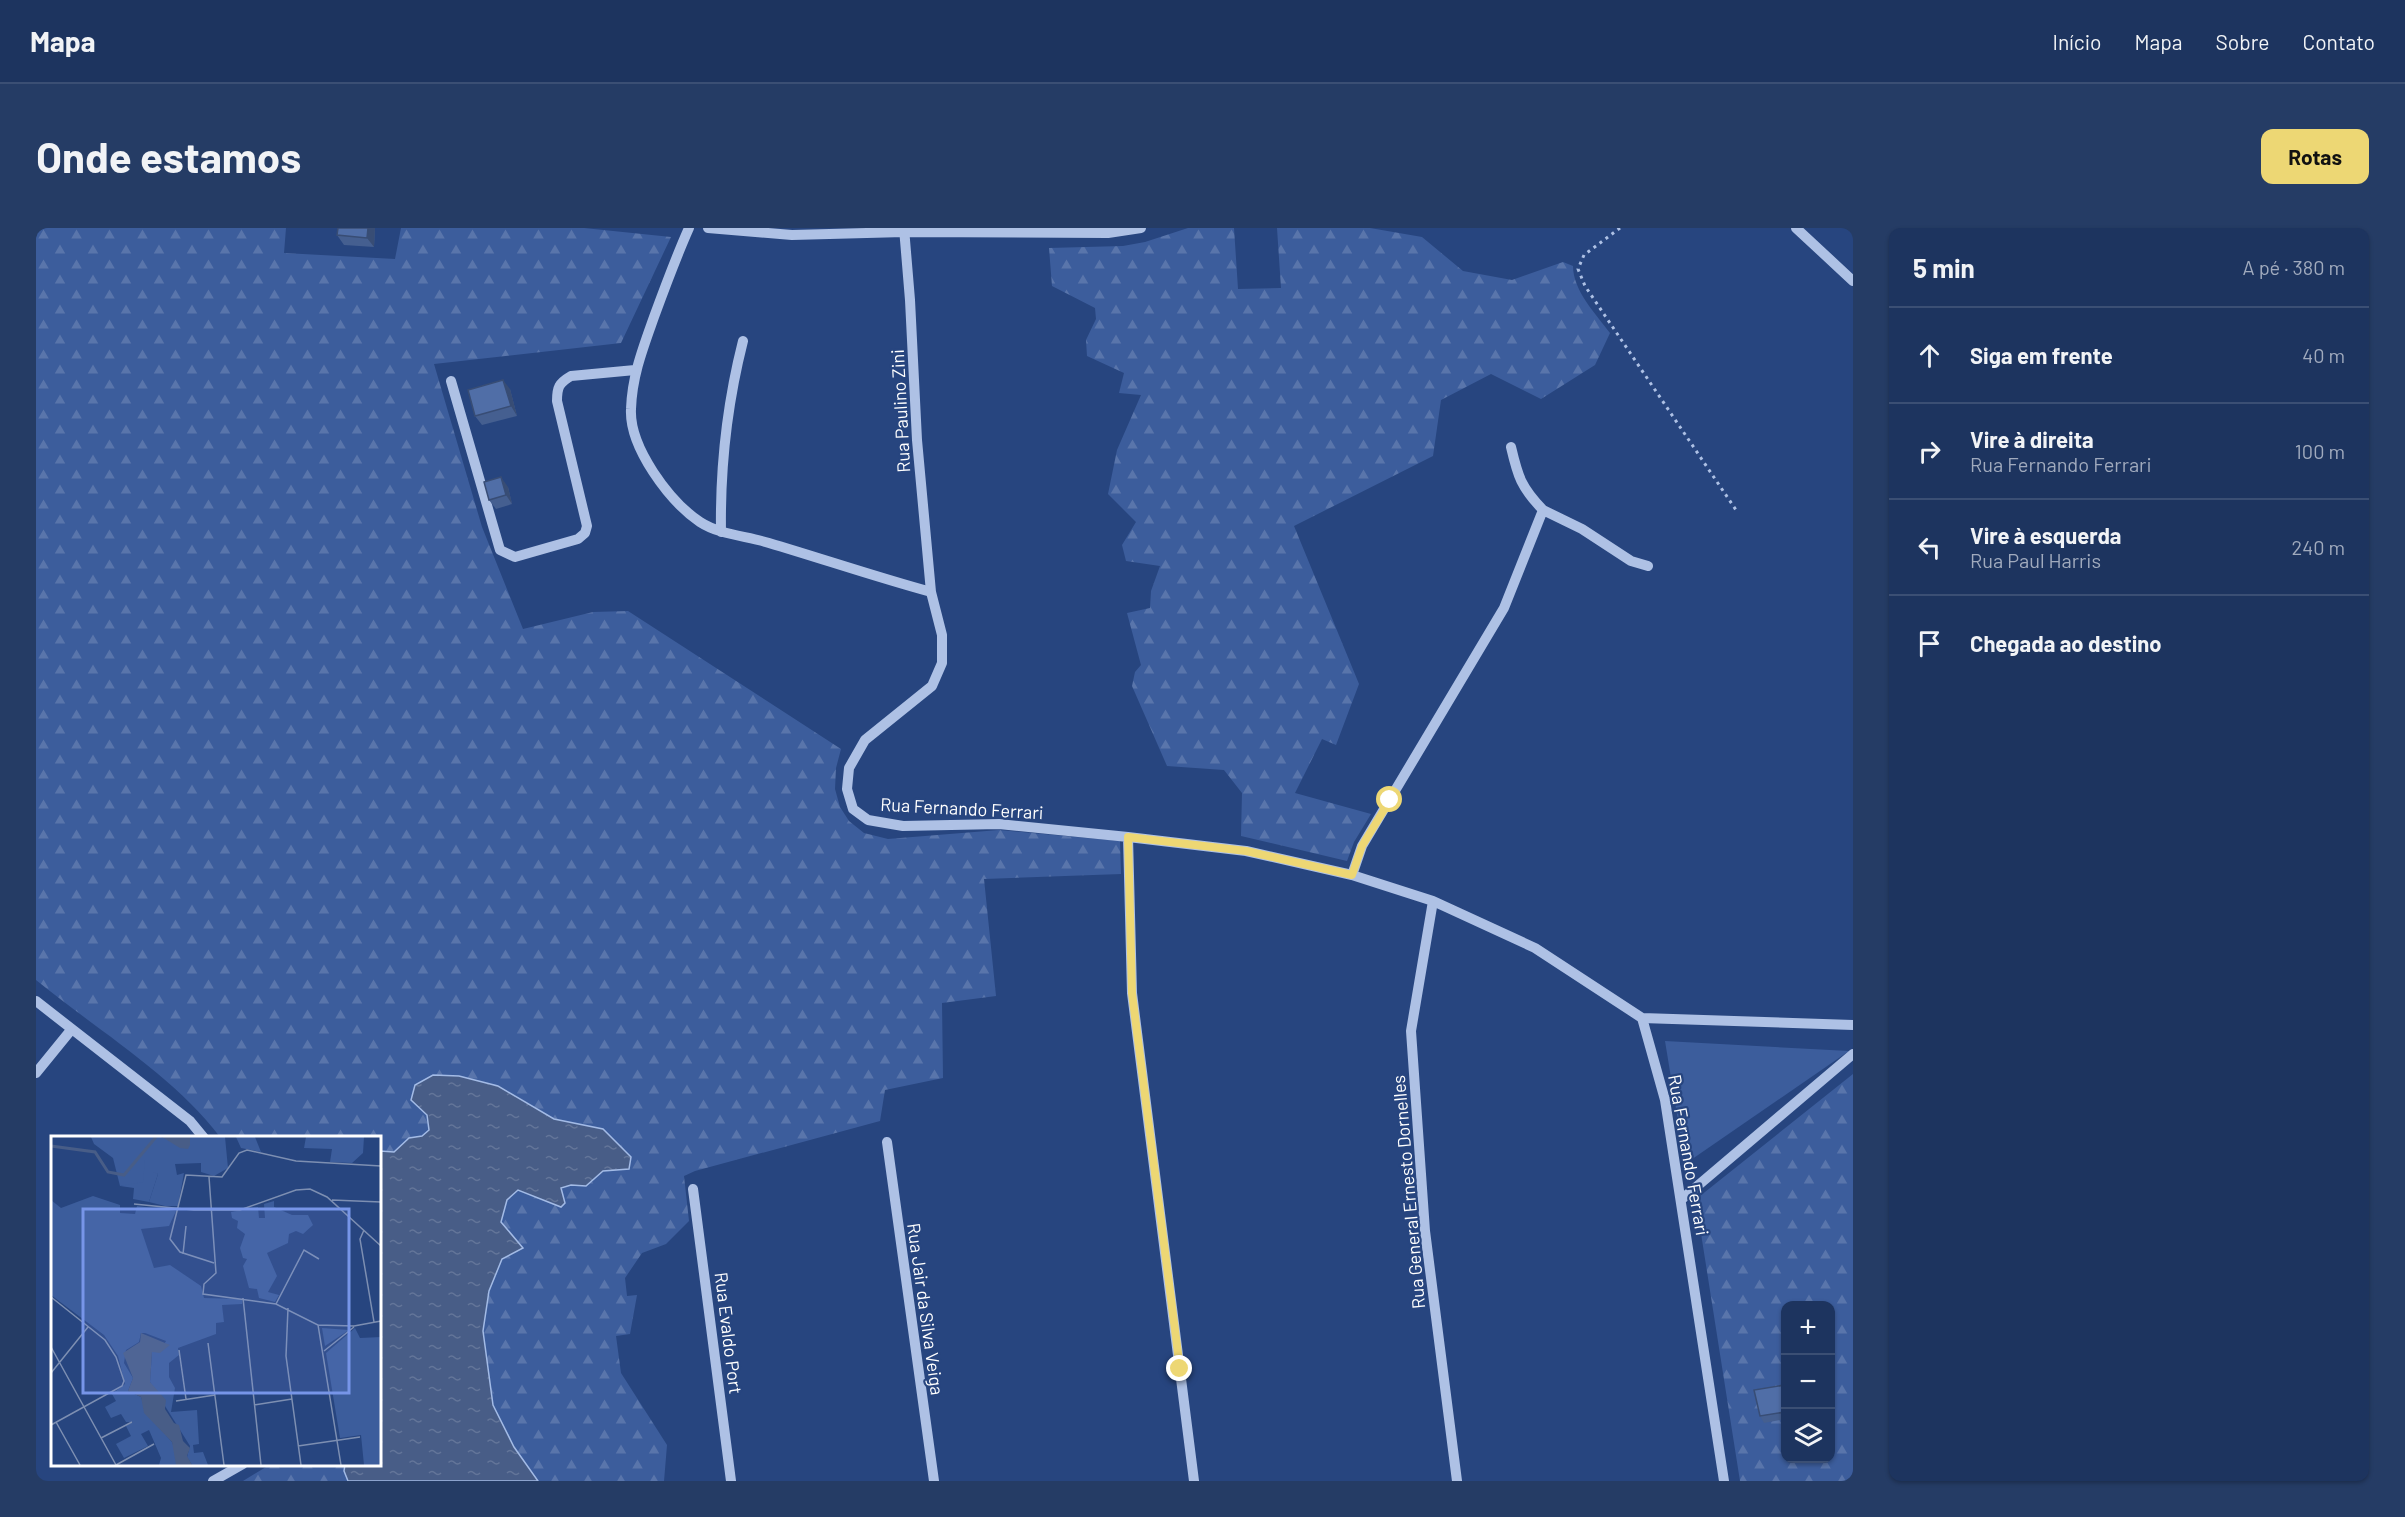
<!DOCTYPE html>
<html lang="pt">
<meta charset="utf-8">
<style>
body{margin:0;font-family:Barlow,sans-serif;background:#253c65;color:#f1f3f6}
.controls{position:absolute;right:18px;bottom:18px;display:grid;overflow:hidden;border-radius:12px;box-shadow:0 2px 4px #0004}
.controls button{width:54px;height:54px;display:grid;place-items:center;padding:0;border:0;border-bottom:2px solid #3b4f74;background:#1d345f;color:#f1f3f6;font:30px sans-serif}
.stop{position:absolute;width:18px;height:18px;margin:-14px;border:4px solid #edd774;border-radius:50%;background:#fff}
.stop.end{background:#edd774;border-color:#fff;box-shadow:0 2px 6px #0008}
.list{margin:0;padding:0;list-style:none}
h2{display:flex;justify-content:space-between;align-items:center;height:78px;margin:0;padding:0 24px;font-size:26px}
h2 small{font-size:20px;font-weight:400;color:#a0aabd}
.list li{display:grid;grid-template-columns:39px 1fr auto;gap:18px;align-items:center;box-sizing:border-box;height:96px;padding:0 24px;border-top:2px solid #3b4f74}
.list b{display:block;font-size:22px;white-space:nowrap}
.list p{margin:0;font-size:20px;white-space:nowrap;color:#a0aabd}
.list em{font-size:20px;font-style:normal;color:#a0aabd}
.icon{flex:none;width:33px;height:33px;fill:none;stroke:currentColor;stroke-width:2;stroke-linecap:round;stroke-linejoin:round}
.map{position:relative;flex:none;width:1817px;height:1253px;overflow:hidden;border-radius:12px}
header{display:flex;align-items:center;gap:36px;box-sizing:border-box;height:84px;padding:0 30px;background:#1d345f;border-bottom:2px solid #3b4f74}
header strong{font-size:28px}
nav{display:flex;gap:33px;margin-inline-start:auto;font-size:21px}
.intro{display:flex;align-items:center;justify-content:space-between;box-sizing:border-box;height:144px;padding:0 36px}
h1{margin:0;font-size:42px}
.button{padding:15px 27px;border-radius:12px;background:#edd774;color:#111;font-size:21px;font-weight:700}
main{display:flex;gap:36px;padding:0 36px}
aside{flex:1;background:#1d345f;border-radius:12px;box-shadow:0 2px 4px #0004}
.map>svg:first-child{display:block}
.forest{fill:url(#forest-firs);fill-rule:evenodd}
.park{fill:#3c5d9c}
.water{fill:url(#water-ripples);stroke:#a3bbe6;stroke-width:1.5}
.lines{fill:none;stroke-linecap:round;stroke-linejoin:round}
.path{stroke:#aec1e5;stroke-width:3;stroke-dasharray:3 4.5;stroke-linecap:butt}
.minor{stroke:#aec1e5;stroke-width:10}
.wall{fill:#455f90}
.shaded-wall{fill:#384d75}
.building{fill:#506ea7;stroke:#384d75;stroke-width:1.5}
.route{stroke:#edd774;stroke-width:8}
.labels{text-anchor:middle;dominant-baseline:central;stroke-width:4.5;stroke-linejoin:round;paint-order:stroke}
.street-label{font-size:18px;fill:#fff;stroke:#27457f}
.inset-river{fill:none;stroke:#485d87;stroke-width:3}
.inset-road{fill:none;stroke:#7d8fb2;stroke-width:1.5}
.view{fill:#7795e8;fill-opacity:0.15;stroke:#7795e8;stroke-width:3}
.inset-edge{fill:none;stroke:#fff;stroke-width:3}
</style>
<header>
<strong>Mapa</strong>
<nav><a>Início</a><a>Mapa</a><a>Sobre</a><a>Contato</a></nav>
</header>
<div class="intro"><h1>Onde estamos</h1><a class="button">Rotas</a></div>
<main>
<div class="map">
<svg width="1817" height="1253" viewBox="0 0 1817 1253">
<defs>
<pattern id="forest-firs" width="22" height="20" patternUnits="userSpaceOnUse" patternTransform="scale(1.5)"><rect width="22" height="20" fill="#3c5d9c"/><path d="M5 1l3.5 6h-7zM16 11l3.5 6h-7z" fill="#5975ab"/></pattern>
<pattern id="water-ripples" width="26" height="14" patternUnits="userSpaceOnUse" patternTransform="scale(1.5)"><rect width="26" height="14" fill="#485d87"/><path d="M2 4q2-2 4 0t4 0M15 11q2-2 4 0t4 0" fill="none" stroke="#637599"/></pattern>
</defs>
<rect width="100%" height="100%" fill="#27457f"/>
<path class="forest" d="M 0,0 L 250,0 L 248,25 L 359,31 L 365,0 L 548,0 L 635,9 L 585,115 L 398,136 L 446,299 L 487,401 L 557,384 L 592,383 L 805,521 L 800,540 L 799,561 L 804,579 L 813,593 L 828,605 L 852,611 L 963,602 L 1084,613 L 1085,646 L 948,651 L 960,768 L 906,775 L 907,850 L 849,862 L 844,893 L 659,943 L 648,948 L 653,993 L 630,1016 L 606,1025 L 589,1050 L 591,1068 L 601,1067 L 594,1106 L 580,1108 L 585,1145 L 631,1217 L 628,1253 L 502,1253 L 481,1224 L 457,1177 L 447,1103 L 453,1063 L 466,1031 L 465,994 L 471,972 L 482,962 L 525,979 L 525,961 L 535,957 L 550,958 L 567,943 L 593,941 L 567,901 L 518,891 L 462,857 L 391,887 L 393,902 L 386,908 L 373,910 L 358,924 L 344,923 L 344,910 L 184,909 C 137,847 61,802 0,752 Z
M 1152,0 L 1198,0 L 1202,61 L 1245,60 L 1241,0 L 1334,0 L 1386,9 L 1427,43 L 1476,52 L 1527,34 L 1537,38 C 1537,63 1560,86 1574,105 L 1559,137 L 1505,171 L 1455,146 L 1405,172 L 1397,228 L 1258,298 L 1323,456 L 1300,517 L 1286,511 L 1259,565 L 1335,586 L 1318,614 L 1311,633 L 1205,608 L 1206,565 L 1188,542 L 1131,538 L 1096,458 L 1099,444 L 1105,437 L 1091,385 L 1114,380 L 1115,363 L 1124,338 L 1090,333 L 1086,317 L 1100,294 L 1072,266 L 1081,222 L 1105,167 L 1083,165 L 1088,145 L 1051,128 L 1050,112 L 1060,91 L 1059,80 L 1016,58 L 1013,20 L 1087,18 L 1109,14 Z
M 1817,846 L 1817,1253 L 1704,1253 L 1661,980 L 1664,968 ZM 1750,1078 L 1794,1078 L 1794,1230 L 1750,1230 Z
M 235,1236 L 309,1237 L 308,1243 L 312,1253 L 207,1253 Z"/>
<path class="park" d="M 1629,813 L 1813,823 L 1649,936 Z"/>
<path class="water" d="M 397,847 L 423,848 L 462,858 L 518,891 L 567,901 L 595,929 L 593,941 L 567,943 L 550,958 L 535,957 L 525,960 L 529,975 L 525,979 L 482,962 L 471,972 L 465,994 L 487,1020 L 466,1031 L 453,1063 L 447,1103 L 457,1177 L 478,1219 L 502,1253 L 312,1253 L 308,1243 L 309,1237 L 344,1236 L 344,923 L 358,924 L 373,910 L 386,908 L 393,902 L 391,887 L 375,872 L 379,857 Z"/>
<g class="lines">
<path class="path" d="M 1584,0 L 1548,27 L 1542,41 L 1549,58 L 1700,282"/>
<path class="minor" d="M 653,0 C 640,29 629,59 618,89 C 607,120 596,148 595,181 C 593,219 633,273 664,294 C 684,307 711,308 733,315 C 787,331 840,349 895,364
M 672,0 L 756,7 L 868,4 L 1072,5 L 1105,0
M 868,0 L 874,72 L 881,212 L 895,364 L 906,407 L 906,435 L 896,458 L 829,512 L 813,540 L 811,561 L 817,581 L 832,592 L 867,598 L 963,596 L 1092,609 L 1210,623 L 1316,647 L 1397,673 L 1499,720 L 1606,790 L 1629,872 L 1688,1253
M 1760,0 L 1817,53
M 415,153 L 464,322 L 479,329 L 542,311 L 549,305 L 551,298 L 521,173 C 521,159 523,155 535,148 L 599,142
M 1475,219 C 1482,249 1485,259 1507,282
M 685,304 C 684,239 691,176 707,113
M 1092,609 L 1096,765 L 1158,1253
M 1316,647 L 1326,618 L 1468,380 L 1507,282 L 1546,301 L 1595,333 L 1612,338
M 1397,673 L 1375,803 L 1389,1003 L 1421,1253
M 0,773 L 154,893 L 168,910
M 1606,790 L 1817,797
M 0,845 L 35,802
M 851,914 L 898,1253
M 657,961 L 695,1253
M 1646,971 L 1817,826
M 177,1253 L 207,1236"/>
</g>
<path class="wall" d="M 302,0 L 339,0 L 338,19 L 308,17 L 301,7 Z
M 474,161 L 481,188 L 446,197 L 439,188 Z
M 472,259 L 476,276 L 460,281 L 453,272 Z
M 1749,1157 L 1749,1191 L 1728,1195 L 1724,1188 Z"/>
<path class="shaded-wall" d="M 332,0 L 339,0 L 338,19 L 331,10 Z
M 467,152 L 474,161 L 481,188 L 475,178 Z
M 465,249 L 472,259 L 476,276 L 470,267 Z"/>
<path class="building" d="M 302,0 L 332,0 L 331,10 L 301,7 Z
M 467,152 L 475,178 L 439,188 L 432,162 Z
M 465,249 L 470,267 L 453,272 L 448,254 Z
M 1749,1157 L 1749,1184 L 1724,1188 L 1718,1162 Z"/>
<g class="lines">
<path class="route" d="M 1144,1141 L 1096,765 L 1092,609 L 1210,623 L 1316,647 L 1326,618 L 1354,572"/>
</g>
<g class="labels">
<g class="street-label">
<text transform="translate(864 183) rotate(-93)">Rua Paulino Zini</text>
<text transform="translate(926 580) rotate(3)">Rua Fernando Ferrari</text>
<text transform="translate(1653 927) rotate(80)">Rua Fernando Ferrari</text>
<text transform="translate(1372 964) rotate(-95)">Rua General Ernesto Dornelles</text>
<text transform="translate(890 1081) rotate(82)">Rua Jair da Silva Veiga</text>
<text transform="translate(693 1105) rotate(83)">Rua Evaldo Port</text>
</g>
</g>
<g transform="translate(15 908)">
<rect width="330" height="330" fill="#27457f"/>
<path d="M 94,24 L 102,24 L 102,33 L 107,38 L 98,66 L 82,63 L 83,52 L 69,50 L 82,46 Z" fill="#3c5d9c"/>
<path d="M 40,1 L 110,1 L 139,9 L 139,1 L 174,1 L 177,32 L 163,40 L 150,36 L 150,27 L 124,28 L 126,39 L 133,37 L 127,70 L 114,70 L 98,66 L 107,38 L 102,36 L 102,24 L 94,24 L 92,46 L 69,50 L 62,22 L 43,8 ZM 185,1 L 204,1 L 210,16 L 190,12 ZM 255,1 L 313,1 L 312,17 L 301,27 L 279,26 L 281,13 L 253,12 ZM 42,60 L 69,69 L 69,77 L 84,78 L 86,70 L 125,75 L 118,90 L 90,93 L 103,132 L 119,129 L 150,150 L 153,162 L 191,163 L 191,168 L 171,169 L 173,186 L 165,187 L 165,198 L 127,212 L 128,219 L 118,227 L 118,241 L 124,252 L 120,276 L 146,274 L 148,308 L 142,309 L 143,317 L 152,316 L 157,329 L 141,329 L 136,321 L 139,310 L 99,246 L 101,216 L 110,213 L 115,205 L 94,197 L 90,197 L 88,206 L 75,214 L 73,227 L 82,242 L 77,255 L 90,261 L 96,278 L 121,306 L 127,323 L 125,329 L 108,329 L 110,322 L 98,294 L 90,298 L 97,310 L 73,322 L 65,308 L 80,300 L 75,290 L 82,286 L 75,286 L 70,278 L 60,282 L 54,271 L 65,265 L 61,258 L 74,248 L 67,220 L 53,199 L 0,159 L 0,64 L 10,72 ZM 223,65 L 223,71 L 241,79 L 257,79 L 262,89 L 252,98 L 245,95 L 238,98 L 237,107 L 216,117 L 226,140 L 217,156 L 228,159 L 224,166 L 208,162 L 206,153 L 198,152 L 192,130 L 196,123 L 192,122 L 189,112 L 194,98 L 186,92 L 187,85 L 181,82 L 180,76 L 207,71 L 208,82 L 214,82 L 213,68 ZM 304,192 L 309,202 L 330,201 L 330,329 L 313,329 L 310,299 L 289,302 L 275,217 Z" fill="#3c5d9c"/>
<path d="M 271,192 L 298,194 L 274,210 Z" fill="#3c5d9c"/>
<path d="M 111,1 L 139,1 L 139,9 L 137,13 L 129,12 ZM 90,197 L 119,209 L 109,217 L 101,216 L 99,246 L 115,264 L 114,273 L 123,287 L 128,289 L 132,305 L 139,312 L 136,320 L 141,329 L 125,329 L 121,306 L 93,277 L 90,261 L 77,255 L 82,242 L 72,217 L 89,206 Z" fill="#485d87"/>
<path class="inset-river" d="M 0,10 L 44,16 L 57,36 L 73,39 L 105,1"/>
<path class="inset-road" d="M 158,41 L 165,137 L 153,148 L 152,158 L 225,168 L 267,189 L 290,329M 281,64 L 330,66M 83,68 L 143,74 L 189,74 L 245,54 L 259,53 L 276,61 L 330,110M 313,94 L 309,103 L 323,186M 132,118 L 135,90M 163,127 L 129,116 L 119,103 L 135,39 L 171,41 L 188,17 L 196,14 L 245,25 L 330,30M 0,161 L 54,204 L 65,221 L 73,245 L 71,250 L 0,289M 192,162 L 210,329M 225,168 L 253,114 L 268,123M 237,172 L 235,220 L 250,329M 267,189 L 303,190 L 330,185M 157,207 L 173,329M 0,211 L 65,329M 128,214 L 135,263M 273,215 L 303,191M 0,237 L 37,191M 125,265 L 164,259M 203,269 L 241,263M 5,286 L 29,329M 50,302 L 81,286M 247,310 L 309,301M 65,329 L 103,308"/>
<path class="view" d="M 32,73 L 298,73 L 298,257 L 32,257 Z"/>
<rect width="330" height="330" class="inset-edge"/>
</g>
</svg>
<div class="controls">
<button>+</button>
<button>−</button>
<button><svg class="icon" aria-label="layers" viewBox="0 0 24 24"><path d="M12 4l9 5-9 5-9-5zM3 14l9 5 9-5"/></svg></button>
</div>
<div class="stop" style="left:1354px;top:572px"></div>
<div class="stop end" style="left:1144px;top:1141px"></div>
</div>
<aside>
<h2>5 min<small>A pé · 380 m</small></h2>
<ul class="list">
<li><svg class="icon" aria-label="ahead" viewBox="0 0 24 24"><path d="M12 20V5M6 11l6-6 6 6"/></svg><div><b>Siga em frente</b></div><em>40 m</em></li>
<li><svg class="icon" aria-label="right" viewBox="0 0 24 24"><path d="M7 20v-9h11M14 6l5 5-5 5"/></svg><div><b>Vire à direita</b><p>Rua Fernando Ferrari</p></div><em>100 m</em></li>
<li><svg class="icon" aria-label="left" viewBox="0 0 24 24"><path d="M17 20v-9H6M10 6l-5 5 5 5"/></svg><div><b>Vire à esquerda</b><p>Rua Paul Harris</p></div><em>240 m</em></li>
<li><svg class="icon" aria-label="arrive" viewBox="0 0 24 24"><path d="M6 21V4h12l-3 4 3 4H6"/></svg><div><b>Chegada ao destino</b></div></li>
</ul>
</aside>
</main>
